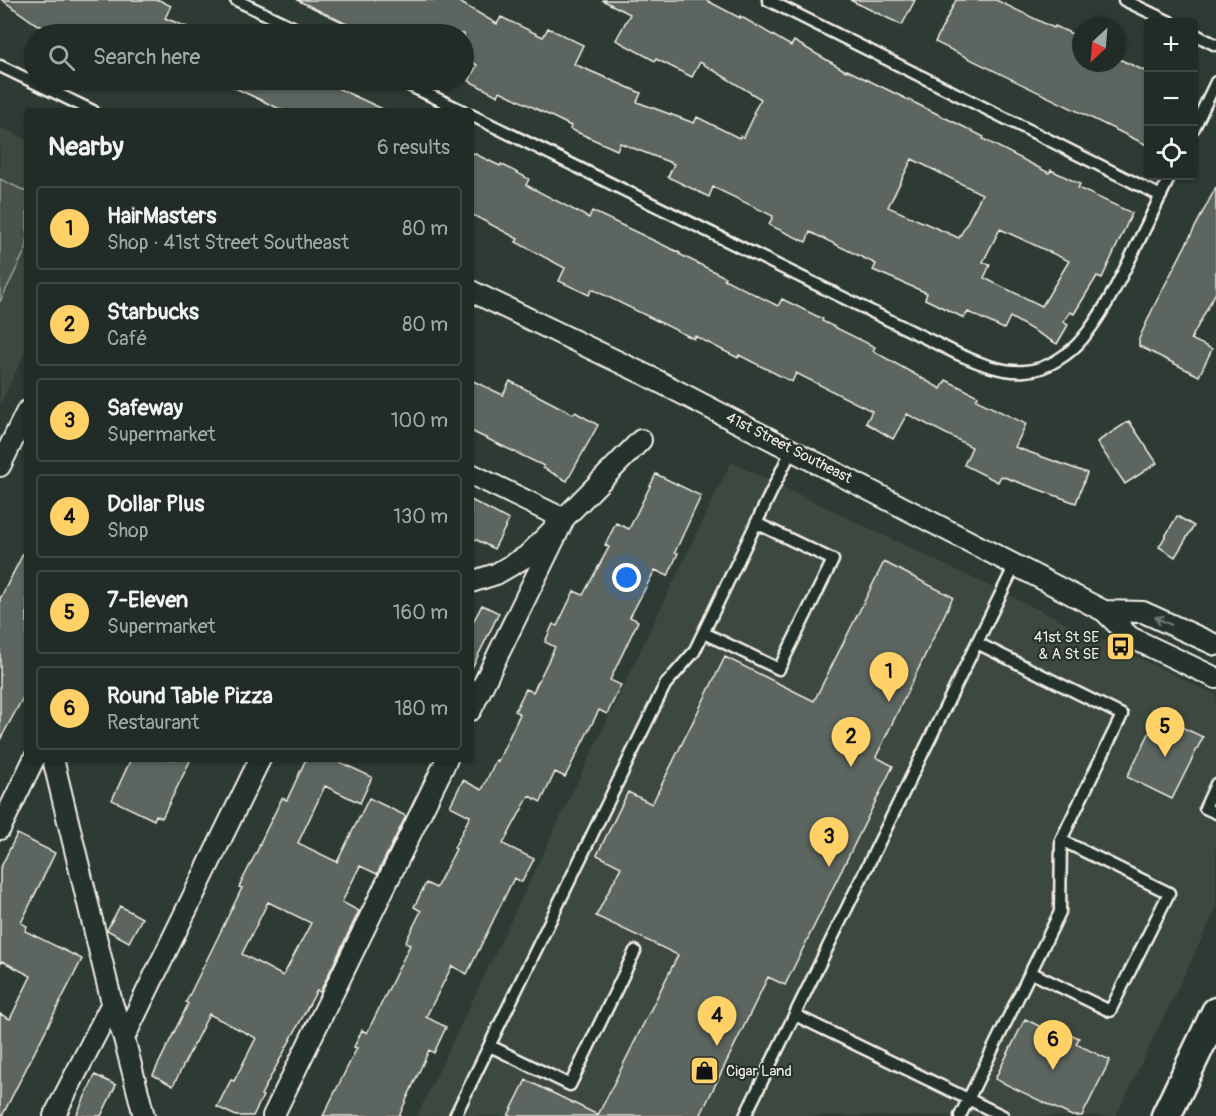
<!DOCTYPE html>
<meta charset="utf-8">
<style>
body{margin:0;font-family:Pangolin,sans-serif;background:#2e3833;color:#f1f3f6}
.controls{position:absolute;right:18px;top:18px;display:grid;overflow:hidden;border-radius:6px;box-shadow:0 2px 4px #0004}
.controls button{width:54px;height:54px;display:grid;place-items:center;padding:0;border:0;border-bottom:2px solid #3f4844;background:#222c27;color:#f1f3f6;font:30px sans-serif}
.compass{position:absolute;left:1072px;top:18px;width:54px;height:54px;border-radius:50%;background:#222c27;box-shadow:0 2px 4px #0004;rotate:206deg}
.you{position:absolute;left:627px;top:578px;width:21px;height:21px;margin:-15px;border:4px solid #fff;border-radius:50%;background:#1a73e8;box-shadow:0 0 0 9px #1a73e833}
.badge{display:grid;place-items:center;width:39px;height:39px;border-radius:50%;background:#ffd166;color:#111;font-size:20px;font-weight:700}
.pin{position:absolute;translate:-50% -50px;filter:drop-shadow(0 2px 3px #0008)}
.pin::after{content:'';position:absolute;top:32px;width:21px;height:18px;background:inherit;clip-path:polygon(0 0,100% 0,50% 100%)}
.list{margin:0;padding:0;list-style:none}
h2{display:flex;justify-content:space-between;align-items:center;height:78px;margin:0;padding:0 24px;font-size:26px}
h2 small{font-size:20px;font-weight:400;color:#a2a7a7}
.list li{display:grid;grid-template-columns:39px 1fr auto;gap:18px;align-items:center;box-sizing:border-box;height:84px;margin:0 12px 12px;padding:0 12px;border:2px solid #3f4844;border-radius:6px}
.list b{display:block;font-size:22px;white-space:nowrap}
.list p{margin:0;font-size:20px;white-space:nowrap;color:#a2a7a7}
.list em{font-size:20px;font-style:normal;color:#a2a7a7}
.icon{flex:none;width:33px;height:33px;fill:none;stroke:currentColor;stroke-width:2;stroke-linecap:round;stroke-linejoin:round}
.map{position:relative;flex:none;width:1216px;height:1116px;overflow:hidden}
.search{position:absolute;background:#222c27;box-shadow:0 2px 4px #0004;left:24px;top:24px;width:450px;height:66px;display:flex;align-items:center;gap:15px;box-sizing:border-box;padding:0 21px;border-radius:33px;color:#a2a7a7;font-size:22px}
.panel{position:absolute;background:#222c27;box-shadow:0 2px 4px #0004;left:24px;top:108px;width:450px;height:654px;border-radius:6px}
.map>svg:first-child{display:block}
.built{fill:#3c4841}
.grass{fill:#48524c;stroke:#9ea29a;stroke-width:1.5}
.building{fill:#5c655e;stroke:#f4f1e8;stroke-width:1.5;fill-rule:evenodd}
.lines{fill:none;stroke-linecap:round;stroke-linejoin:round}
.lane-casing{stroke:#f4f1e8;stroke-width:15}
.street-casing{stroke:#f4f1e8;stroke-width:24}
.secondary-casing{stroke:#f4f1e8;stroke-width:33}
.lane{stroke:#26332d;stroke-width:10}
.street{stroke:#26332d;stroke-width:20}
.secondary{stroke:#26332d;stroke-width:28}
.oneway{stroke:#6e766e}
.labels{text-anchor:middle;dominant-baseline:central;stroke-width:4.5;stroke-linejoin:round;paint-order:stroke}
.street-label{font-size:15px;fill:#f4f1e8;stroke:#26332d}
.poi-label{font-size:15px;fill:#f4f1e8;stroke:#26332d;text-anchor:end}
</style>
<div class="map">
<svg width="1216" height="1116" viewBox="0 0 1216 1116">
<rect width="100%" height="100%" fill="#2e3b34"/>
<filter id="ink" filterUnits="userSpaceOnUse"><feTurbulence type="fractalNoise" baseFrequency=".0167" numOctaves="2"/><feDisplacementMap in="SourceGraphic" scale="12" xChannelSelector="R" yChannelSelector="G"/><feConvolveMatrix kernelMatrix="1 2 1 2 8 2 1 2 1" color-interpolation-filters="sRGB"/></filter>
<g filter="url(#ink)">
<path class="built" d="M 0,127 L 27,140 L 27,348 L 0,405 Z
M 731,462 L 1216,695 L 1216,909 L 1116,1116 L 417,1116 Z"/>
<path class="grass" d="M 0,179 L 27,192 L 27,247 L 0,302 Z"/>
<path class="building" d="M 2,0 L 159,0 L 171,6 L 165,18 L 204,34 L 58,34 L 36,24 Z
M 297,0 L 456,0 L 497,24 L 501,17 L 543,37 L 548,28 L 583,45 L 574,64 L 641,93 L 637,102 L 694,123 L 697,117 L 739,138 L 740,136 L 744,137 L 755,114 L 753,113 L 761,99 L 700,62 L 692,77 L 656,59 L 655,61 L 616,40 L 630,14 L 602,0 L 706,0 L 740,18 L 740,16 L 791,46 L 794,41 L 846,71 L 847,70 L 958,124 L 984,137 L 983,139 L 1049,173 L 1051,170 L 1080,184 L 1078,188 L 1132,213 L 1102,278 L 1097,276 L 1074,314 L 1070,312 L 1063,322 L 1068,325 L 1057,344 L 1010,317 L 1004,329 L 968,312 L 964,318 L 925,299 L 927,293 L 873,270 L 876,264 L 810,232 L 806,242 L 769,225 L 773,216 L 713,187 L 709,197 L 668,177 L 674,164 L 620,143 L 617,150 L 570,129 L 571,126 L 500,91 L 498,96 L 469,81 L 477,65 L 464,57 L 464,34 L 375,34 L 361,27 L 359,30 ZM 912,159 L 982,194 L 959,238 L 888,207 ZM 1000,229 L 1069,261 L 1042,306 L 984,278 L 990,265 L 983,262 Z
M 850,0 L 915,0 L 902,25 Z
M 956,0 L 996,0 L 1054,28 L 1055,26 L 1081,38 L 1081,63 L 1117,63 L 1117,58 L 1149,73 L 1149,146 L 935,42 Z
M 218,80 L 320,80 L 387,111 L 284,111 Z
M 471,152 L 500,166 L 501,164 L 529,179 L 526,185 L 589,218 L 592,211 L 680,253 L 679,254 L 725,277 L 724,279 L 778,306 L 782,299 L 823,319 L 822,321 L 875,347 L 873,351 L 941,389 L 946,380 L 978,396 L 976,400 L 1026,424 L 1015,447 L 1087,473 L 1076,503 L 1001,476 L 998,482 L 964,465 L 972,447 L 907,414 L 893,439 L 866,423 L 872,411 L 796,373 L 792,382 L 739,355 L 738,358 L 695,336 L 694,339 L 592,289 L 589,295 L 559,281 L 565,268 L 516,242 L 518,239 L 471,214 Z
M 1216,187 L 1216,292 L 1191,339 L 1212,349 L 1199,376 L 1139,346 L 1139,339 L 1154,306 Z
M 471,380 L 503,395 L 510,381 L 573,414 L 575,412 L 598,425 L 567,481 L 543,468 L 544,466 L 471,431 Z
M 1129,421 L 1157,463 L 1125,484 L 1097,442 Z
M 656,474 L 701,496 L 675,552 L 678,553 L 668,576 L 655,570 L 630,617 L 638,621 L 610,680 L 621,685 L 607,714 L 599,710 L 565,777 L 555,772 L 541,802 L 529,796 L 503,844 L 534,859 L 522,882 L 514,878 L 467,974 L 452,966 L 426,1017 L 446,1027 L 434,1053 L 429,1050 L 399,1116 L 323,1116 L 357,1048 L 354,1047 L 362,1030 L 367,1033 L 410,945 L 405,943 L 421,911 L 414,907 L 426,883 L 436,888 L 456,849 L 454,848 L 470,816 L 450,806 L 463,780 L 482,790 L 496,760 L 498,761 L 520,714 L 515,711 L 526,689 L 533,692 L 555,647 L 545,642 L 553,624 L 557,626 L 574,591 L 583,595 L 609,547 L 605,545 L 616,523 L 629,529 Z
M 471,500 L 509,520 L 494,549 L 471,537 Z
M 1177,516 L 1194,526 L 1175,557 L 1159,547 Z
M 27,546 L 27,690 L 0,740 L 0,599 Z
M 884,562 L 953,597 L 876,757 L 893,766 L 785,985 L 768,977 L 700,1116 L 508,1116 L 526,1080 L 598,1115 L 678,955 L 596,916 L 621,867 L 597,855 L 628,792 L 652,804 L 725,657 L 814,701 Z
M 482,605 L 499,613 L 471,670 L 471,626 Z
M 1158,716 L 1203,737 L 1172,799 L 1127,777 Z
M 131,759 L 191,759 L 162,818 L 156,815 L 154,820 L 112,800 Z
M 306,759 L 333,759 L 372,777 L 360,803 L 325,786 L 298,843 L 337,862 L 369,798 L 406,816 L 377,874 L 360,866 L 342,902 L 359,911 L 320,992 L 317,990 L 261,1095 L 263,1096 L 253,1116 L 236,1116 L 217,1107 L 231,1080 L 234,1081 L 256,1038 L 209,1014 L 173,1086 L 153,1075 L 188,1004 L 186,1002 L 242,888 L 239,887 L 260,845 L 259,845 L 282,798 L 287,800 ZM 268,902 L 311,923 L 283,976 L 242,954 Z
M 17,834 L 55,853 L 21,923 L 27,926 L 25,931 L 82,959 L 2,1116 L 0,1116 L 0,1014 L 10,1019 L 31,976 L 2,961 L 0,965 L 0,869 Z
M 120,906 L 142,918 L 129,942 L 107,930 Z
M 1025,1019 L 1059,1036 L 1062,1030 L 1079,1038 L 1076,1044 L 1110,1060 L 1082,1116 L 1072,1116 L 995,1079 Z
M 95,1075 L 116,1085 L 101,1116 L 76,1116 Z"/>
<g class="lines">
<defs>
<path id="lane" d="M 236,0 L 307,34
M 768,0 L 1161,196
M 1124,0 L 1170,22
M 1194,34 L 1216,45
M 0,66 L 93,111
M 398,80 L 463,111
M 471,115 L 958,354 C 979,363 1002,373 1025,371 C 1047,370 1070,354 1083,338 C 1101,316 1114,291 1126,267 C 1141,237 1156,206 1170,176
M 1194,128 L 1216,82
M 704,633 L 779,669 L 833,560 L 756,523
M 1216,784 L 1205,808 L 1216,813
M 1030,972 L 1110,1011 L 1169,893 L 1061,840
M 795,1015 L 1003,1116
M 490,1046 L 570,1085 L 635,951
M 455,1116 L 665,685 L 694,652 L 792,449
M 745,1116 L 1015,565
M 960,1116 L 1060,912 L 1061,840 L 1122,715 L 977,643"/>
<path id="street" d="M 471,291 L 648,376 L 1104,611 L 1130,637 L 1216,678
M 0,466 L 27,411
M 471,474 L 564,519 L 471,710
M 471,582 L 496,574 L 527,556 L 641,440
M 1104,611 L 1143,612 L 1216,645
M 53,759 L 112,1003 L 124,1038 L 144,1116
M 0,829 L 34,759
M 124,1038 L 260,759
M 54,1116 L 112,1003
M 273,1116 L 447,759"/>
<path id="secondary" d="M 1166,1116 L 1216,1012"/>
</defs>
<use href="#lane" class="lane-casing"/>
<use href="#street" class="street-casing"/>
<use href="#secondary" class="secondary-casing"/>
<use href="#lane" class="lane"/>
<use href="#street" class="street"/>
<use href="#secondary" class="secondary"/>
</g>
<defs><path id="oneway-shaft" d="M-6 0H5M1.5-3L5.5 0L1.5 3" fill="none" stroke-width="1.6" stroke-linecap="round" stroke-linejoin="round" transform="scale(1.5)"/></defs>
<use class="oneway" href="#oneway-shaft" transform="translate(1163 621) rotate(-155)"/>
</g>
<defs>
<symbol id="bus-square" viewBox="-11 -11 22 22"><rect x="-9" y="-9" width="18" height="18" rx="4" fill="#ffd166" stroke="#26332d"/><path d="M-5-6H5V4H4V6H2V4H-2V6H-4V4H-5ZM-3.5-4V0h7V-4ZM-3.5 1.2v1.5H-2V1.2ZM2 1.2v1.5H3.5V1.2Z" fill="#111"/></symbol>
<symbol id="shop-square" viewBox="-11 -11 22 22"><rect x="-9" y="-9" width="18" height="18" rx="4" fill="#ffd166" stroke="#26332d"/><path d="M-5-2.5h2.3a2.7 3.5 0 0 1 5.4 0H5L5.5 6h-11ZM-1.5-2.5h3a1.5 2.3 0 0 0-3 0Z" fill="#111"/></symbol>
</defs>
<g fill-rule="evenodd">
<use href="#bus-square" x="1104" y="630" width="33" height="33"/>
<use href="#shop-square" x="688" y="1054" width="33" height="33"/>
</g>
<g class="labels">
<g class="street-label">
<text transform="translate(789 448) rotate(27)">41st Street Southeast</text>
</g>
<g class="poi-label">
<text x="1099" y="637">41st St SE<tspan x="1099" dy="17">&amp; A St SE</tspan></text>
<text x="726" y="1071" text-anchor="start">Cigar Land</text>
</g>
</g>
</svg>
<div class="controls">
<button>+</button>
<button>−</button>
<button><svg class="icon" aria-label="locate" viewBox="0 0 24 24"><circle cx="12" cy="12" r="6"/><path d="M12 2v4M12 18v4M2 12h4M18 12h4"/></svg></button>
</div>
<svg class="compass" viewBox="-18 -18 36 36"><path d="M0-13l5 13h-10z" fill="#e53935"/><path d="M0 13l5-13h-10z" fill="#a2a7a7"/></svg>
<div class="you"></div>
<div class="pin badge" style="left:889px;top:702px">1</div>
<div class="pin badge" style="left:851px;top:767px">2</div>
<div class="pin badge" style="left:829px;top:867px">3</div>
<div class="pin badge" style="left:717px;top:1046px">4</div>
<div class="pin badge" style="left:1165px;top:757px">5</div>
<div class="pin badge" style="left:1053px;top:1070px">6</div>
<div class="search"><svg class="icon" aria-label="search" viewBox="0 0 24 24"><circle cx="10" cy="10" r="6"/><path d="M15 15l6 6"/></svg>Search here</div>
<section class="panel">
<h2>Nearby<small>6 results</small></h2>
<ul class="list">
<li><span class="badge">1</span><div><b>HairMasters</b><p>Shop · 41st Street Southeast</p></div><em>80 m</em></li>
<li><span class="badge">2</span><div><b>Starbucks</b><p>Café</p></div><em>80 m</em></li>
<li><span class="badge">3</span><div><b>Safeway</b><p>Supermarket</p></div><em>100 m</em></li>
<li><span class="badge">4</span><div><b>Dollar Plus</b><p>Shop</p></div><em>130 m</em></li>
<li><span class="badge">5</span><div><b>7-Eleven</b><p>Supermarket</p></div><em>160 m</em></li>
<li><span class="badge">6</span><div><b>Round Table Pizza</b><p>Restaurant</p></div><em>180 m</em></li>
</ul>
</section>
</div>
